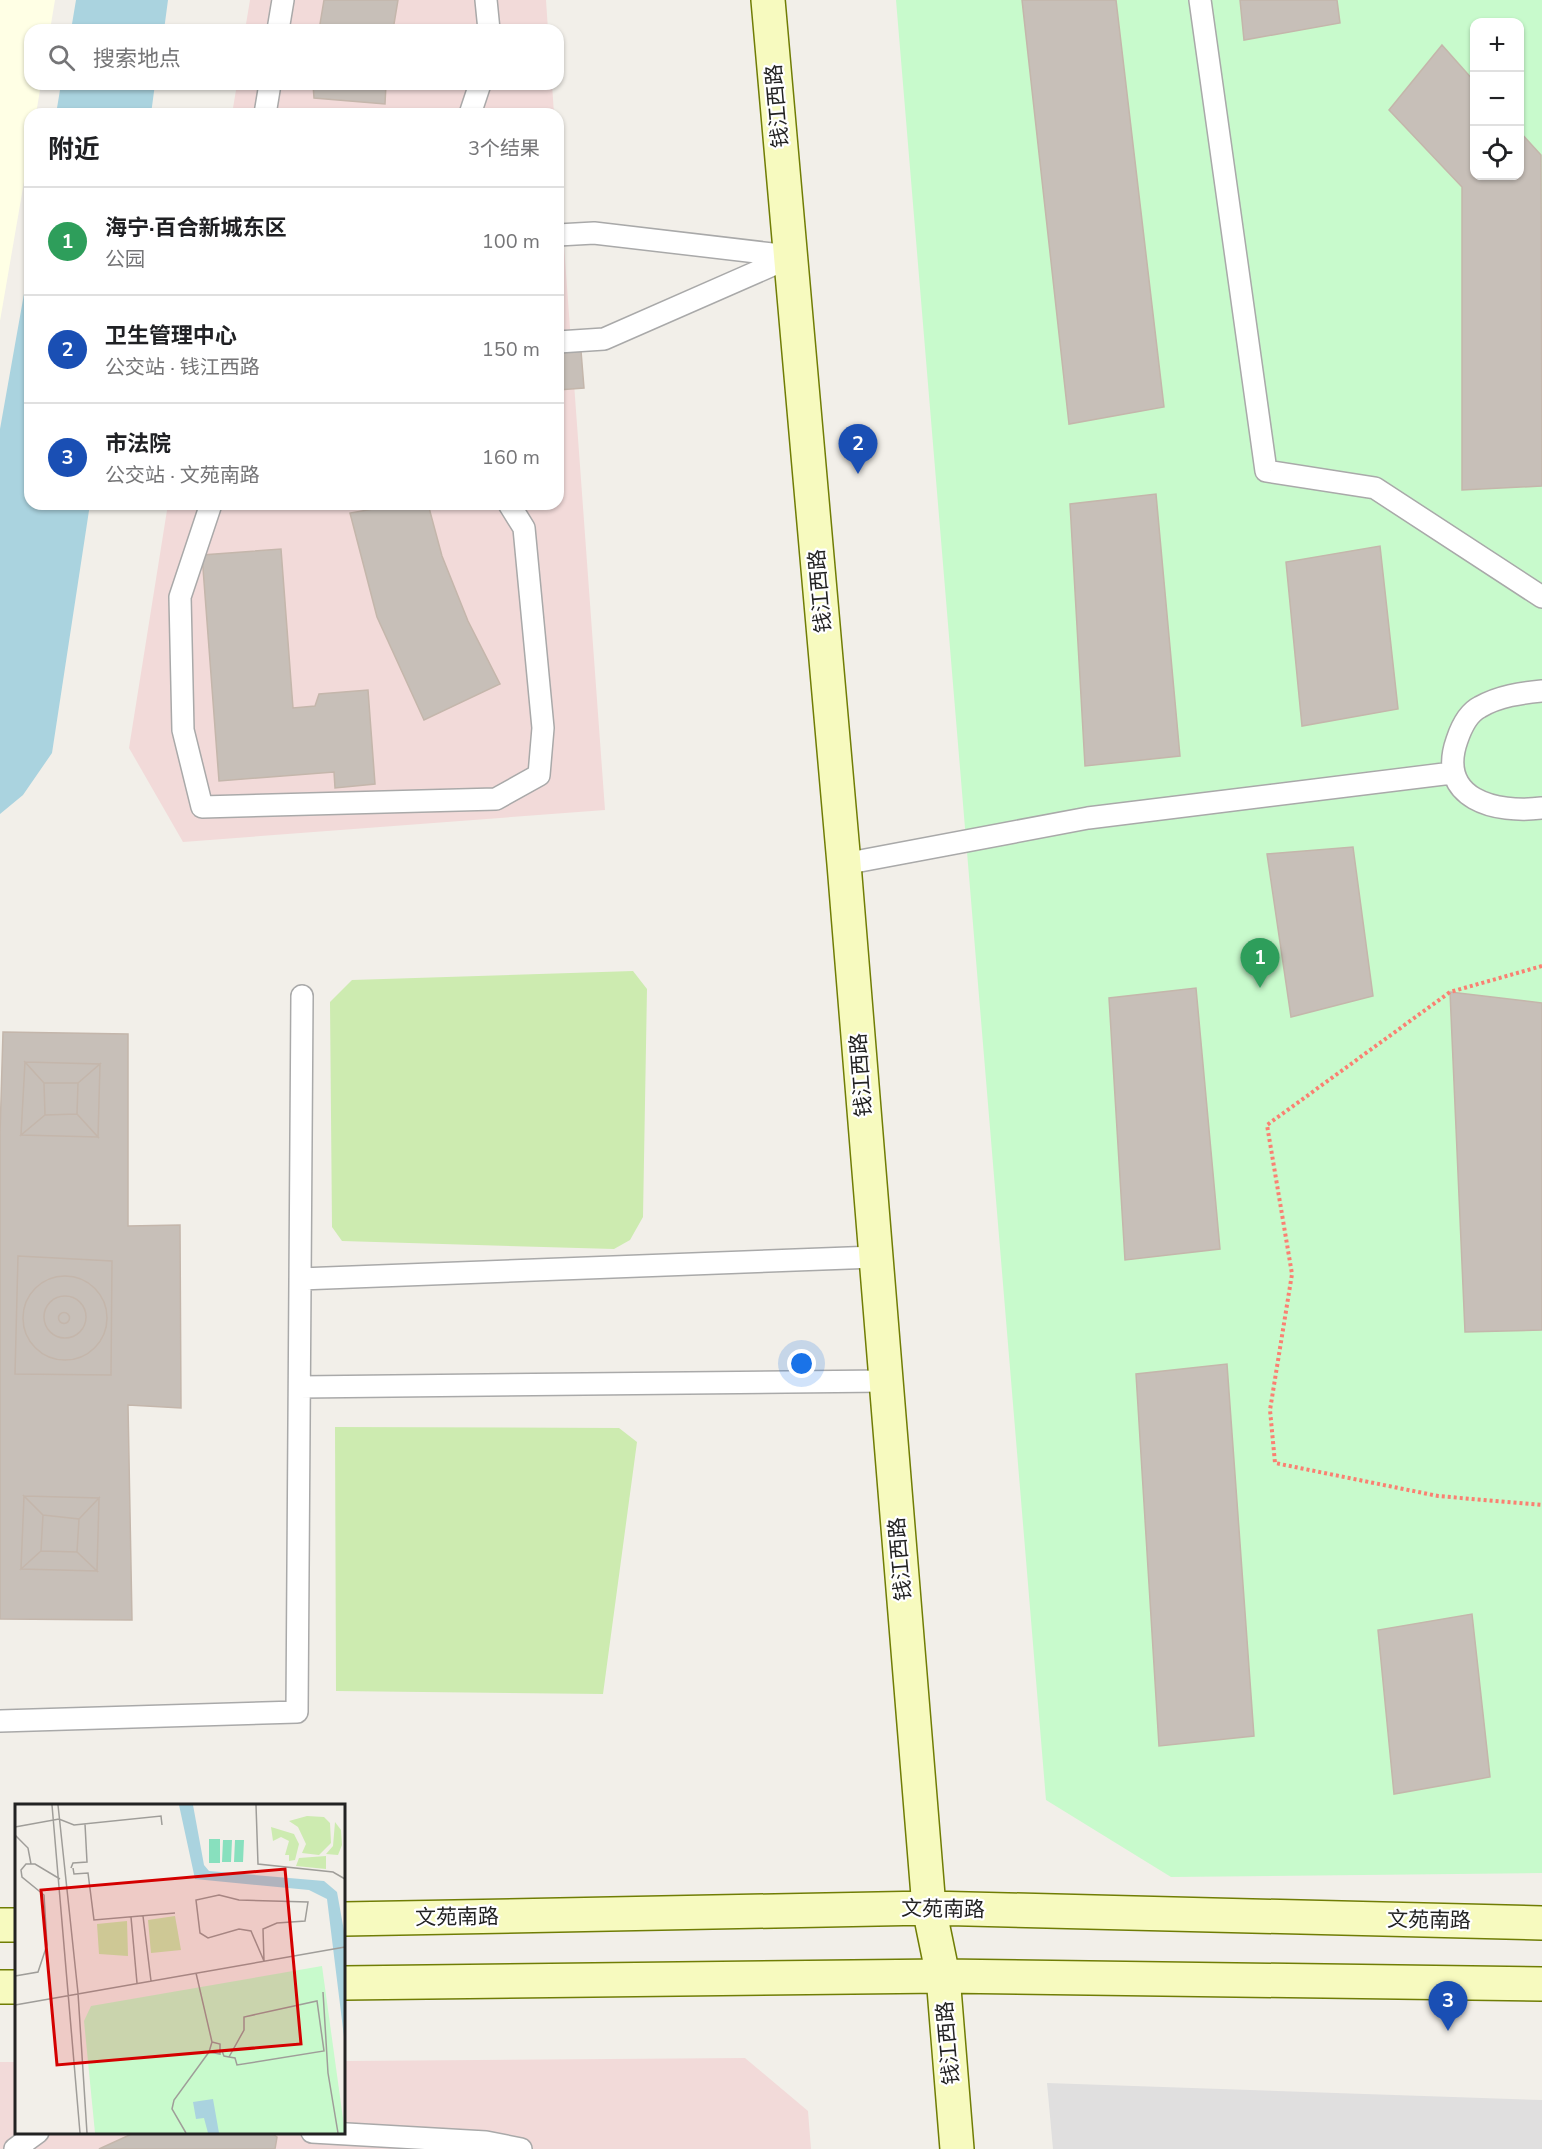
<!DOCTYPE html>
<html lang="zh">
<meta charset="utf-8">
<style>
body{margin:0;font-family:"Nunito Sans","Noto Sans SC",sans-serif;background:#f2f2f2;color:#202124}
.controls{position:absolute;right:18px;top:18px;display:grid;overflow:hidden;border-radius:12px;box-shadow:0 2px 4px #0004}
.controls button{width:54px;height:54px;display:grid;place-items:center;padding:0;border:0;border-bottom:2px solid #e0e0e0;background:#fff;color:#202124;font:30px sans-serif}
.you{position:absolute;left:802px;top:1364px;width:21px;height:21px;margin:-15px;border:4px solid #fff;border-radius:50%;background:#1a73e8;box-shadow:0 0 0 9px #1a73e833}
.badge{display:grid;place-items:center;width:39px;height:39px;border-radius:50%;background:#b45309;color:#fff;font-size:20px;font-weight:700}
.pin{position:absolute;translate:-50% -50px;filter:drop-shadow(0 2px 3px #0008)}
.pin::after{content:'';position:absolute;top:32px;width:21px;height:18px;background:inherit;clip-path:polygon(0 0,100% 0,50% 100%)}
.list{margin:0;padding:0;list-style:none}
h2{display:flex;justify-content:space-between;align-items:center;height:78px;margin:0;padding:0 24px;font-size:26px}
h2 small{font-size:20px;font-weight:400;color:#757577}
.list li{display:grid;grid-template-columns:39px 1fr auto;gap:18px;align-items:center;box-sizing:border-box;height:108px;padding:0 24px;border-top:2px solid #e0e0e0}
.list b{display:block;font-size:22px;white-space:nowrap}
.list p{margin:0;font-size:20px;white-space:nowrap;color:#757577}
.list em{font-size:20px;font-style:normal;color:#757577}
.icon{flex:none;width:33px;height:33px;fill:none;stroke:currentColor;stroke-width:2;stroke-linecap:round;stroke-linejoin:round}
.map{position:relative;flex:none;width:1542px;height:2149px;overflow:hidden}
.search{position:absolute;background:#fff;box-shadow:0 2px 4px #0004;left:24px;top:24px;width:540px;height:66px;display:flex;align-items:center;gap:15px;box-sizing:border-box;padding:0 21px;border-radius:18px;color:#757577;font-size:22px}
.panel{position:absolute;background:#fff;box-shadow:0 2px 4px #0004;left:24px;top:108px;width:540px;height:402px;border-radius:18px}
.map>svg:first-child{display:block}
.residential{fill:#e0dfdf}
.commercial{fill:#f2dad9}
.education{fill:#ffffe5}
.grass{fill:#cdebb0}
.park{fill:#c8facc;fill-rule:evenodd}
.water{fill:#aad3df}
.building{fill:#c7bfb8;stroke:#c4b6ab;stroke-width:1.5}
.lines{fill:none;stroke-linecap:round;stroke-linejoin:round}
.service-casing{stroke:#a9a9a9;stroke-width:24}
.secondary-casing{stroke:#707d05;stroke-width:36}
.path{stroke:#fa8072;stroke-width:4;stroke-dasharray:3 3;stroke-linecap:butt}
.service{stroke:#fff;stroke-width:21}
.secondary{stroke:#f7fabf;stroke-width:33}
.labels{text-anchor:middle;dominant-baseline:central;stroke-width:4.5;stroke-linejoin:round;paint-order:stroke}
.street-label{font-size:21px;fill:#222;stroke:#fff}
.inset-road{fill:none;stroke:#9f9d99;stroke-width:1.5}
.view{fill:#d40000;fill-opacity:0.15;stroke:#d40000;stroke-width:3}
.inset-edge{fill:none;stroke:#222;stroke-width:3}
</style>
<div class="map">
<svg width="1542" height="2149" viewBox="0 0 1542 2149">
<rect width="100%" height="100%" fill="#f2efe9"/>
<path class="residential" d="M 1047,2083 L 1542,2100 L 1542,2149 L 1053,2149 Z"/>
<path class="commercial" d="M 250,0 L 546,0 L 548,30 L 245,30 Z
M 237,84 L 552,84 L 554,114 L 232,114 Z
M 558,163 L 605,810 L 183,842 L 129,748 L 168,504 L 558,504 Z
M 745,2058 L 808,2111 L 811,2149 L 0,2149 L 0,2062 L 16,2062 L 16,2132 L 344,2132 L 344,2061 Z"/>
<path class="education" d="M 0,0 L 55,0 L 50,30 L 30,30 L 30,84 L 41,84 L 36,114 L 30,114 L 30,147 L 0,321 Z"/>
<path class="grass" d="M 633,971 L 647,989 L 643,1217 L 630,1240 L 614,1249 L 342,1241 L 332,1227 L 330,1002 L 352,980 Z
M 335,1427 L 619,1428 L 637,1442 L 603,1694 L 336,1691 Z"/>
<path class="park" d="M 896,0 L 1542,0 L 1542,1873 L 1171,1877 L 1046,1800 ZM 1474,22 L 1520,22 L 1520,176 L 1474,176 Z"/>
<path class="water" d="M 76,0 L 168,0 L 164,30 L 71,30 Z
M 61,84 L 155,84 L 151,114 L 56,114 Z
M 30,260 L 30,504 L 90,504 L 52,753 L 23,795 L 0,814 L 0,429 Z"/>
<path class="building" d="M 324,0 L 398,0 L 393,30 L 319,30 Z
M 1022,0 L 1116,0 L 1164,407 L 1069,424 Z
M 1240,0 L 1337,0 L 1340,23 L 1244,40 Z
M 1442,45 L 1474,81 L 1474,176 L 1520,176 L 1520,132 L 1541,155 L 1542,486 L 1462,490 L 1462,187 L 1389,110 Z
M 313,84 L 386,84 L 385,104 L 314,98 Z
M 581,351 L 584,388 L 558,390 L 558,353 Z
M 1156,494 L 1180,756 L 1085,766 L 1070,504 Z
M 402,504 L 428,504 L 442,556 L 468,621 L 500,684 L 424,720 L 377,617 L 350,513 Z
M 1380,546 L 1398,709 L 1302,726 L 1286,562 Z
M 281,549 L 293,708 L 315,706 L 319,694 L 368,690 L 375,784 L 335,788 L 334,772 L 219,781 L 202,555 Z
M 1353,847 L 1373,996 L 1291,1017 L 1267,854 Z
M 1196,988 L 1220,1249 L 1125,1260 L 1109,998 Z
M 1450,992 L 1542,1003 L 1542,1330 L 1465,1332 Z
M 3,1032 L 128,1034 L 128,1226 L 180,1225 L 181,1408 L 128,1405 L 132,1620 L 0,1619 L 0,1134 Z
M 25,1062 L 100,1064 L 98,1137 L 21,1135 Z
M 25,1062 L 44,1083 L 45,1115 L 21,1135 Z
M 25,1062 L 100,1064 L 78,1083 L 44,1083 Z
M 100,1064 L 98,1137 L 77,1114 L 78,1083 Z
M 44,1083 L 78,1083 L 77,1114 L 45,1115 Z
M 77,1114 L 98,1137 L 21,1135 L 45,1115 Z
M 18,1256 L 112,1261 L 111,1375 L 15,1374 Z
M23 1318a42 42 0 1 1 84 0a42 42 0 1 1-84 0Z
M44 1317a21 21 0 1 1 42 0a21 21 0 1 1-42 0Z
M58.5 1318a5.5 5.5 0 1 1 11 0a5.5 5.5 0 1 1-11 0Z
M 1227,1364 L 1254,1736 L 1159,1746 L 1136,1374 Z
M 24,1496 L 99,1498 L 97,1571 L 21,1569 Z
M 24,1496 L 43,1515 L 41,1551 L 21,1569 Z
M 24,1496 L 99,1498 L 79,1519 L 43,1515 Z
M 99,1498 L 97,1571 L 77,1552 L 79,1519 Z
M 43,1515 L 79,1519 L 77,1552 L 41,1551 Z
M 41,1551 L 77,1552 L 97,1571 L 21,1569 Z
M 1472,1614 L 1490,1777 L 1394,1794 L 1378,1630 Z
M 136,2132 L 270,2132 L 277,2137 L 275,2149 L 99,2149 Z"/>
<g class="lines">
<defs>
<path id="service" d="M 486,0 L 489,30
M 1200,0 L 1266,471 L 1375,488 L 1542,597
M 278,30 L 283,0
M 265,114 L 270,84
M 470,114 L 480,84
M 558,235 L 594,233 L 790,256
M 558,342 L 604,339 L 791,257
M 211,504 L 180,597 L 183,730 L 202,807 L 496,799 L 539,775 L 543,728 L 524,528 L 509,504
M 1542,691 C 1521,693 1499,696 1480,707 C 1468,713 1461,728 1457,740 C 1436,799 1496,814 1542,808
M 844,864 L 1088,818 L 1452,773
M 300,1279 L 875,1257
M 300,1387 L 885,1381
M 0,1721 L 297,1712 L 302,996
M 312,2132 L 486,2142 L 521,2149
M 15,2149 L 38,2132"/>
<path id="secondary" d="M 768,0 L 844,864 L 929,1908 L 943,1976 L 957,2149
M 344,1919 L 929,1908 L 1542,1923
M 0,1925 L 16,1925
M 344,1983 L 943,1976 L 1542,1984
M 0,1987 L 16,1987"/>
</defs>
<use href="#service" class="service-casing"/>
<use href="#secondary" class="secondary-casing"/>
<path class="path" d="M 1542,966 L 1450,992 L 1267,1125 L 1292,1274 L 1270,1410 L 1275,1463 L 1438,1496 L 1542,1505"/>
<use href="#service" class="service"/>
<use href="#secondary" class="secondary"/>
</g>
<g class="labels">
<g class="street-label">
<text transform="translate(777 106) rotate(-95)">钱江西路</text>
<text transform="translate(820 591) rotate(-95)">钱江西路</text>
<text transform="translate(861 1075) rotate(-94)">钱江西路</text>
<text transform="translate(900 1559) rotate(-95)">钱江西路</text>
<text transform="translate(943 1909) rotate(1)">文苑南路</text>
<text transform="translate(457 1917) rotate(-1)">文苑南路</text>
<text transform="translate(1429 1920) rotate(1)">文苑南路</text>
<text transform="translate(948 2043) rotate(-95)">钱江西路</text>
</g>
</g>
<g transform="translate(15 1804)">
<rect width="330" height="330" fill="#f2efe9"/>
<path d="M 292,12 L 309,13 L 315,19 L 316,39 L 304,51 L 287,49 L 291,40 L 283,23 L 274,17 ZM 320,18 L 326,26 L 327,41 L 323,51 L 311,50 L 318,42 ZM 256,23 L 279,30 L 284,40 L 280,56 L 274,57 L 274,51 L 270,51 L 274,37 L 266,33 L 258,37 ZM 311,52 L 311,65 L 281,62 L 284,54 ZM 160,112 L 166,146 L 136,149 L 133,116 ZM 112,117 L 113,152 L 84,150 L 82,120 Z" fill="#cdebb0"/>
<path d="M 307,162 L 330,329 L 80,329 L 69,217 L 76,202 Z" fill="#c8facc"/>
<path d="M 194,35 L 205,35 L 205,59 L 194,59 ZM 208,36 L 217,36 L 216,58 L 207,58 ZM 220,36 L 229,36 L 228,58 L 219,58 Z" fill="#88e0be"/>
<path d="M 164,1 L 178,1 L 189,61 L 194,67 L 309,77 L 322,88 L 329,127 L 330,241 L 312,95 L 294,86 L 180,75 ZM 198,295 L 204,329 L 193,329 L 189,314 L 181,315 L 178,298 Z" fill="#aad3df"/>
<path class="inset-road" d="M 37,1 L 65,329M 43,1 L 63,189 L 72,329M 241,1 L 243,60 L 318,68 L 330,75M 0,23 L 44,15 L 59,21 L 146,12 L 147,21M 0,31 L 13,44 L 16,60M 56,64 L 58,59 L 72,58 L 70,20M 58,64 L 59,70 L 73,69 L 79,116 L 160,109M 204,91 L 224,96 L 293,98 L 290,117 L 262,119 L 248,125 L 249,157 L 236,127 L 224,125 L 193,134 L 185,129 L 181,96 ZM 128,112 L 136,177M 116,113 L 122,179M 181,169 L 197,238 L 194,248 L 205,250 L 205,240 L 197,238M 0,172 L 23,168 L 32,141 L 29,91 L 7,73 L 6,66 L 11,60 L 20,60 L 45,75M 308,188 L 313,269 L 323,329M 0,201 L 330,143M 207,247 L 209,252 L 214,253 L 220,254 L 222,261 L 309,247 L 302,197 L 229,213 L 229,226 L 214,253M 171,329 L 157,305 L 159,296 L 194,248"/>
<path class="view" d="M 270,65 L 286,240 L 42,261 L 26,86 Z"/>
<rect width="330" height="330" class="inset-edge"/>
</g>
</svg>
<div class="controls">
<button>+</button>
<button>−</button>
<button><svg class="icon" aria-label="locate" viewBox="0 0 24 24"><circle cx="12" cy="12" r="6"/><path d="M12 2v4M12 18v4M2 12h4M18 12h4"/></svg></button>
</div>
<div class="you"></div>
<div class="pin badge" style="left:1260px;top:988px;background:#2e9e5b">1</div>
<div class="pin badge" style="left:858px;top:474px;background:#1a4fb4">2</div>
<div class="pin badge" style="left:1448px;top:2031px;background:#1a4fb4">3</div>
<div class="search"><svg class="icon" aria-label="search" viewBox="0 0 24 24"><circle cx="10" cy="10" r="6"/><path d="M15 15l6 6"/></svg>搜索地点</div>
<section class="panel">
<h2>附近<small>3个结果</small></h2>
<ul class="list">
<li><span class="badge" style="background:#2e9e5b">1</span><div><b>海宁·百合新城东区</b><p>公园</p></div><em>100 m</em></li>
<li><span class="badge" style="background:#1a4fb4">2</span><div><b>卫生管理中心</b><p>公交站 · 钱江西路</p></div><em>150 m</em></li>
<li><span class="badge" style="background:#1a4fb4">3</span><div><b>市法院</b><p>公交站 · 文苑南路</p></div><em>160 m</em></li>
</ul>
</section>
</div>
